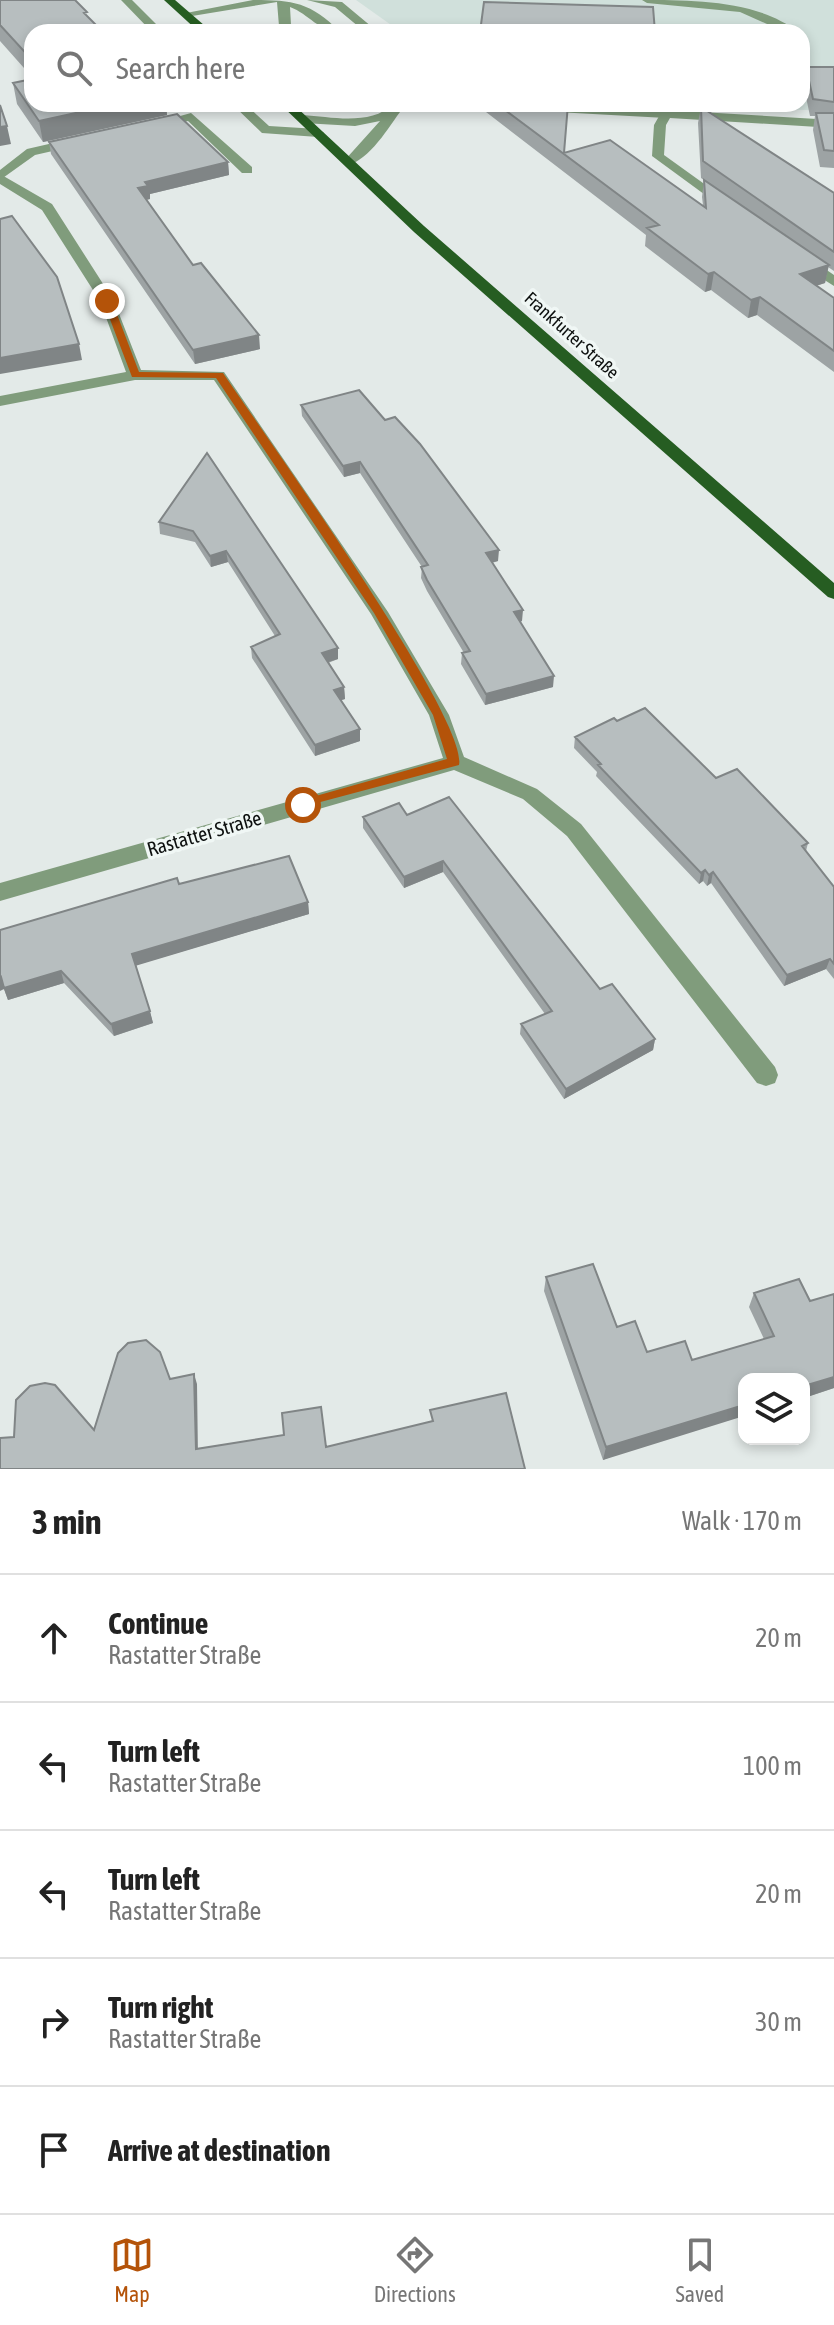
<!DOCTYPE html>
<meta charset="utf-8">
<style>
body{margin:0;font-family:"Asap Condensed",sans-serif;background:#f6f6f6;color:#222}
.controls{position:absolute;right:24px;bottom:24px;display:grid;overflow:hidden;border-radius:16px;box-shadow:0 4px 12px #0003}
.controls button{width:72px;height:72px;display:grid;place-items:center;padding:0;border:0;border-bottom:2px solid #e0e0e0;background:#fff;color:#222;font:40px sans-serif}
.stop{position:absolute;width:24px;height:24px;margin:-18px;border:6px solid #b45309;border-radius:50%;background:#fff}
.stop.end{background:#b45309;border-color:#fff;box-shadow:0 2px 8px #0008}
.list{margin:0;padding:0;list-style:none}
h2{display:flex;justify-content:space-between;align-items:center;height:104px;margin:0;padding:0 32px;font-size:34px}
h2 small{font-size:26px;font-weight:400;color:#767676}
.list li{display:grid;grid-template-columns:52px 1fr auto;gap:24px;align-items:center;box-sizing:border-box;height:128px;padding:0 32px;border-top:2px solid #e0e0e0}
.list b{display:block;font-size:30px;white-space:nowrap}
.list p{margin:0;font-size:26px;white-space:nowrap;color:#767676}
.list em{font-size:26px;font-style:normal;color:#767676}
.icon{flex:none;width:44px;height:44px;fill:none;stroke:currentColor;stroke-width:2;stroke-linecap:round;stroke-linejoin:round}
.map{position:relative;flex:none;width:834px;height:1469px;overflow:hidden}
.search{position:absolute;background:#fff;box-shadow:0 4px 12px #0003;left:24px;right:24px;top:24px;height:88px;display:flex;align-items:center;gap:20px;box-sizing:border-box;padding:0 28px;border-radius:24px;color:#767676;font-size:30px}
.sheet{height:744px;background:#fff}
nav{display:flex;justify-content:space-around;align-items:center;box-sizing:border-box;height:112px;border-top:2px solid #e0e0e0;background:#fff;font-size:22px;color:#767676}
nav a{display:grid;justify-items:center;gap:4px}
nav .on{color:#b45309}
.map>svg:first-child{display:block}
.built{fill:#d0e0db}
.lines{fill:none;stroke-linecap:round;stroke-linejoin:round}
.service{fill:#809c7c;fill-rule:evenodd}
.minor{fill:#809c7c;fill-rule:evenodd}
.primary{fill:#265d22;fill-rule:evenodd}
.wall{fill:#9da3a4}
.shaded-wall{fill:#808586}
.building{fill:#b7bebf;stroke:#808586;stroke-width:2}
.route{fill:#b45309}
.labels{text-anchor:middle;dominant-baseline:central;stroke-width:7;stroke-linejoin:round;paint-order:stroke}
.far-street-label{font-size:18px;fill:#0d100f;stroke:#f0f7f5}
.street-label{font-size:20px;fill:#0d100f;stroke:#f0f7f5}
</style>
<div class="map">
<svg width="834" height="1469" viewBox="0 0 834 1469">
<rect width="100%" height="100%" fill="#e3eae8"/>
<path class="built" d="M 356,0 L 834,0 L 834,111 L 638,104 L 802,104 L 802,32 L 401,32 Z"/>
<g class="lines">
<path class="service" d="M 121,0 L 132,0 L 164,32 L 152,32 Z
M 253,0 C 292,0 311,2 340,32 C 319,32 309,14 290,7 L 291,25 L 298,32 L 285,32 L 279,26 L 277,2 L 186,17 L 181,14 Z
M 307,0 L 342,2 L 378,32 L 365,32 L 335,7 Z
M 642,0 C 692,0 758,0 798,32 L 785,32 L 740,12 L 647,3 Z
M 232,104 L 245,104 L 269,126 L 318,129 L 324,133 L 318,137 L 262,133 Z
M 393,104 L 406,104 C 390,124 375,154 350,165 L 344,161 L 380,121 L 355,126 L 303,123 L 297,119 L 303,115 C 332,117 371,126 393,104 Z
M 458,104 L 515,104 L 516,106 L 510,110 L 464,108 Z
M 542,104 L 666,110 L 672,114 L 666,118 L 538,111 L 536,108 Z
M 191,113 L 252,167 L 252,173 L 242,173 L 188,121 L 157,128 L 151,124 Z
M 75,138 L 79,139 L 79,145 L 35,155 L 0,180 L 0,170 L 27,149 Z"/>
<path class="minor" d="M 666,110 L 834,120 L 834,128 L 670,118 L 666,125 L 664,155 L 728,201 L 730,204 L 723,208 L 652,156 L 654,125 L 662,111 Z
M 0,174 L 52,204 L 114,301 L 141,370 L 224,372 L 388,612 L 449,715 L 464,757 L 537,789 L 581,824 L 775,1067 L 778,1075 L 775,1083 L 766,1086 L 757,1083 L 567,836 L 523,799 L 454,770 L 0,901 L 0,883 L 443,758 L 429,715 L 371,614 L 214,380 L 135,380 L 0,406 L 0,396 L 126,372 L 100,301 L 42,210 L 0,184 Z
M 799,258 L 809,258 L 834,275 L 834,286 L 799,264 Z"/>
<path class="primary" d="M 164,0 L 175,0 L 212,32 L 199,32 Z
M 280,104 L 293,104 L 424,226 L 834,583 L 834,599 L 828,597 L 414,232 Z"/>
</g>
<path class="wall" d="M 0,0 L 88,17 L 32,32 L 32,77 L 0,41 Z
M 806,67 L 834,67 L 834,168 L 820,167 L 813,130 L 815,116 L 810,116 L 803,83 Z
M 13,83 L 32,104 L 166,104 L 167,115 L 43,142 L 17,104 Z
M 486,104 L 568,104 L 564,153 L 703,205 L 702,197 L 704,180 L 701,178 L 698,123 L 701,107 L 834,193 L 834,271 L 828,267 L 825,283 L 816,286 L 834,298 L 834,372 L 757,315 L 748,318 L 711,290 L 705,292 L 645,246 L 646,235 L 486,112 Z
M 49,142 L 228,162 L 229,175 L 150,194 L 150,199 L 146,200 L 193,265 L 260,349 L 195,364 L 51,154 Z
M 301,405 L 498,561 L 492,563 L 522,621 L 520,622 L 553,687 L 485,705 L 461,664 L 462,653 L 464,653 L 427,591 L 421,578 L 422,567 L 360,473 L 344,477 L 302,416 Z
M 207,453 L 338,648 L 338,659 L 328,663 L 344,687 L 345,699 L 341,700 L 360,741 L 315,756 L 252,658 L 251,647 L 275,636 L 228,562 L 211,567 L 195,542 L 160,534 L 159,522 Z
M 617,721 L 716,778 L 808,843 L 806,851 L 834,887 L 834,979 L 826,969 L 784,986 L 711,883 L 707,886 L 703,881 L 699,884 L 596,776 L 597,772 L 574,748 L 575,737 Z
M 407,815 L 655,1039 L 653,1050 L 564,1099 L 520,1034 L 521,1024 L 545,1014 L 443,872 L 404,888 L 363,828 L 363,817 Z
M 179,884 L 308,902 L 309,914 L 136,965 L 153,1023 L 114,1036 L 64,983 L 8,1000 L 4,989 Z
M 546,1277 L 617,1327 L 647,1352 L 692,1360 L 764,1339 L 749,1307 L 754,1293 L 834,1388 L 804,1398 L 804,1379 L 603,1460 L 544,1291 Z"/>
<path class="shaded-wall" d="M 117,104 L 166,104 L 167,115 L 43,142 L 39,121 Z
M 7,126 L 11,144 L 0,146 L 0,127 Z
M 228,162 L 229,175 L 150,194 L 150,199 L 139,201 L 138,188 L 145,182 Z
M 829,265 L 825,283 L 796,292 L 800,274 Z
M 714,272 L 711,290 L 705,292 L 708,274 Z
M 760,297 L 757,315 L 748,318 L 751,300 Z
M 259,335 L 260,349 L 195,364 L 193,350 Z
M 79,344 L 82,360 L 0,374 L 0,358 Z
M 360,462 L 360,473 L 344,477 L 343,466 Z
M 499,550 L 498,561 L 485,564 L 486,553 Z
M 226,551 L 228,562 L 211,567 L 210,556 Z
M 523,610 L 522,621 L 513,623 L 514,612 Z
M 338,648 L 338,659 L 322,664 L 322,653 Z
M 554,676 L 553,687 L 485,705 L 486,694 Z
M 344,687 L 345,699 L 335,702 L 334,690 Z
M 360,729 L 360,741 L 315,756 L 315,745 Z
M 443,861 L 443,872 L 404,888 L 404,877 Z
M 705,870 L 703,881 L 699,884 L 701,873 Z
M 713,872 L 711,883 L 707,886 L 709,875 Z
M 308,902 L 309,914 L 135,966 L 132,954 Z
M 830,959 L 826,969 L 784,986 L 787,975 Z
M 61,971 L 64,983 L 8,1000 L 4,989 L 0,991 L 0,978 Z
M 150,1011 L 153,1023 L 114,1036 L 111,1024 Z
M 655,1039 L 653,1050 L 564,1099 L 566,1089 Z
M 194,1374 L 197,1384 L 198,1458 L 196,1449 Z
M 834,1377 L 834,1388 L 804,1398 L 804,1386 Z
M 744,1405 L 744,1416 L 603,1460 L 606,1447 Z"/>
<path class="building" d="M 0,0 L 75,0 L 87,12 L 84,13 L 103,32 L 32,32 L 32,60 L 0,25 Z
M 484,2 L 653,7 L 655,32 L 480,32 Z
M 806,67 L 834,67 L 834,102 L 813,99 Z
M 32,79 L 32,104 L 117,104 L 39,121 L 13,83 Z
M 497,104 L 568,104 L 564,153 L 610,140 L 706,208 L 704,180 L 829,265 L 800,274 L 834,298 L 834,351 L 760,297 L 751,300 L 714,272 L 708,274 L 647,228 L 659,225 Z
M 0,105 L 7,126 L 0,127 Z
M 701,107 L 834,193 L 834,252 L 703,161 Z
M 816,113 L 834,113 L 834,151 L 824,150 Z
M 177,114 L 228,162 L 145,182 L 148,186 L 138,188 L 193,265 L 201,263 L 259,335 L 193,350 L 49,142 Z
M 12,216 L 57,277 L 79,344 L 0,358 L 0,219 Z
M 359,390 L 385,420 L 395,417 L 420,444 L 499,550 L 486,553 L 523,610 L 514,612 L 554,676 L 486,694 L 462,653 L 470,651 L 427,580 L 421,567 L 428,565 L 360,462 L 343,466 L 301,405 Z
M 207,453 L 338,648 L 322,653 L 344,687 L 334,690 L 360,729 L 315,745 L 251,647 L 280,634 L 226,551 L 210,556 L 193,531 L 159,522 Z
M 645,708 L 716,778 L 737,769 L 808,843 L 802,846 L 834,887 L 834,964 L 830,959 L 787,975 L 713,872 L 709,875 L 705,870 L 701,873 L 598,765 L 601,764 L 575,737 L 614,718 L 617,721 Z
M 449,797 L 600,989 L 612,984 L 655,1039 L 566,1089 L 521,1024 L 552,1011 L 443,861 L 404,877 L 363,817 L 399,803 L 407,815 Z
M 289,856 L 308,902 L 132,954 L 150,1011 L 111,1024 L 61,971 L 4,988 L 1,977 L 0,978 L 0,930 L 177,878 L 179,884 Z
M 593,1264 L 617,1327 L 635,1321 L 647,1352 L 685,1341 L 692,1360 L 774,1336 L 754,1293 L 799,1279 L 810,1301 L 834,1294 L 834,1377 L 804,1386 L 804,1379 L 744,1379 L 744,1405 L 606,1447 L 546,1277 Z
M 146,1340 L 160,1352 L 170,1379 L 194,1374 L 196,1449 L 284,1435 L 282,1413 L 321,1407 L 326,1447 L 433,1421 L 430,1410 L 506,1393 L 525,1469 L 0,1469 L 0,1438 L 14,1437 L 16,1400 L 30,1386 L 45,1383 L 55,1385 L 94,1430 L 118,1353 L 128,1343 Z"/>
<path class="route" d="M 107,299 L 112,301 L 139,372 L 223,373 C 260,428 469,719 459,765 L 298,808 L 298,801 L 447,759 L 433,715 L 374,613 L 216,378 L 132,377 L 103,301 Z"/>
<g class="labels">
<g class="far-street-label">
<text transform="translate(572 335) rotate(42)">Frankfurter Straße</text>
</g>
<g class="street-label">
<text transform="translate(204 833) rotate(-16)">Rastatter Straße</text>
</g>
</g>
</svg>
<div class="controls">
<button><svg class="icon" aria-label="layers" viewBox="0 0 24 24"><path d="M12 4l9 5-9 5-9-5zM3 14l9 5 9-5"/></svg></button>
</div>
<div class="stop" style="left:303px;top:805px"></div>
<div class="stop end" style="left:107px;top:301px"></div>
<div class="search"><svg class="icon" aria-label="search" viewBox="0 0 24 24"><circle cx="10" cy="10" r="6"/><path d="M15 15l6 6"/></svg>Search here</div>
</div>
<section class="sheet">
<h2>3 min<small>Walk · 170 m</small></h2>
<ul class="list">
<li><svg class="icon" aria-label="ahead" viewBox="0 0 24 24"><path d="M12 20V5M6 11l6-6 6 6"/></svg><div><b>Continue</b><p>Rastatter Straße</p></div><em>20 m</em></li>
<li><svg class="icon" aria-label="left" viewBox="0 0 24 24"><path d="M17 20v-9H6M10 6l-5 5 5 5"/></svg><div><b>Turn left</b><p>Rastatter Straße</p></div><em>100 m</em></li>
<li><svg class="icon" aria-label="left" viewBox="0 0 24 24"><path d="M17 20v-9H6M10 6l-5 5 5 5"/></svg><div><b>Turn left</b><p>Rastatter Straße</p></div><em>20 m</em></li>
<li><svg class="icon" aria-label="right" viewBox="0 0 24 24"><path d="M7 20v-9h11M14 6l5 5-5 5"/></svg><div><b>Turn right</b><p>Rastatter Straße</p></div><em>30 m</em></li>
<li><svg class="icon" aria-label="arrive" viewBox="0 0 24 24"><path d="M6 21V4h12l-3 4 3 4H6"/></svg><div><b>Arrive at destination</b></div></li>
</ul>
</section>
<nav>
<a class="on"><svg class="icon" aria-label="map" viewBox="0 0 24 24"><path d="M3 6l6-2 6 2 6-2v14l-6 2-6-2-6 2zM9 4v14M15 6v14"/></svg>Map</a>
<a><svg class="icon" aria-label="directions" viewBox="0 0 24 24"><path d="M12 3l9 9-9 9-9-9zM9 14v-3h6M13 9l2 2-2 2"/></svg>Directions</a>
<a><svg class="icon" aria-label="saved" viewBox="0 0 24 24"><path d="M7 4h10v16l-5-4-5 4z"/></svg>Saved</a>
</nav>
